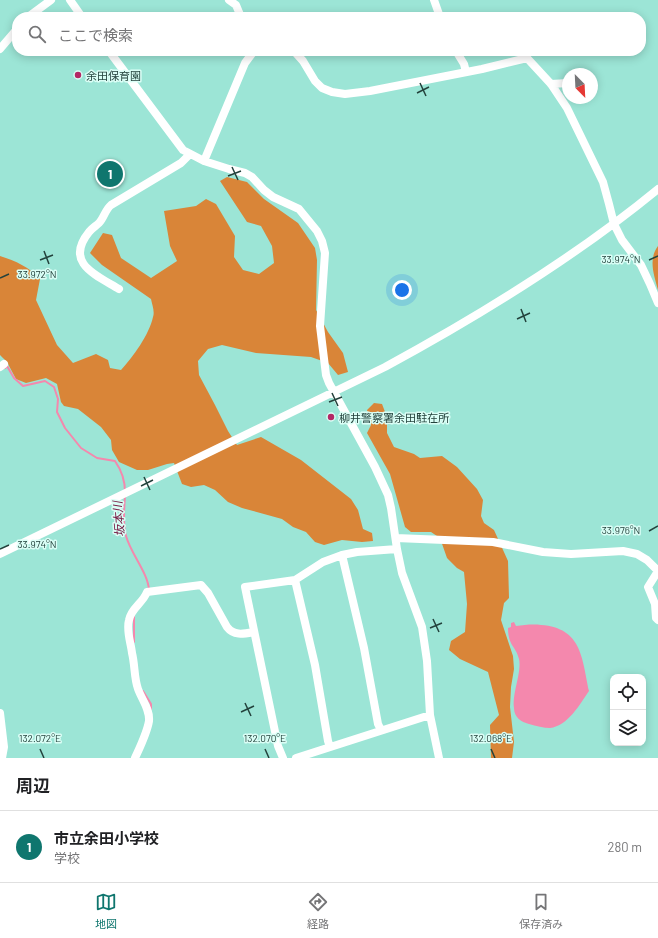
<!DOCTYPE html>
<html lang="ja">
<meta charset="utf-8">
<style>
body{margin:0;font-family:Barlow,"Noto Sans JP",sans-serif;background:#f6f6f6;color:#202124}
.controls{position:absolute;right:12px;bottom:12px;display:grid;overflow:hidden;border-radius:8px;box-shadow:0 2px 10px #0003}
.controls button{width:36px;height:36px;display:grid;place-items:center;padding:0;border:0;border-bottom:1px solid #e0e0e0;background:#fff;color:#202124;font:20px sans-serif}
.compass{position:absolute;left:562px;top:68px;width:36px;height:36px;border-radius:50%;background:#fff;box-shadow:0 2px 10px #0003;rotate:156deg}
.you{position:absolute;left:402px;top:290px;width:14px;height:14px;margin:-10px;border:3px solid #fff;border-radius:50%;background:#1a73e8;box-shadow:0 0 0 6px #1a73e833}
.badge{display:grid;place-items:center;width:26px;height:26px;border-radius:50%;background:#0f766e;color:#fff;font-size:13px;font-weight:700}
.pin{position:absolute;translate:-50% -50%;border:2px solid #fff;box-shadow:0 1px 4px #0006}
.list{margin:0;padding:0;list-style:none}
h2{display:flex;justify-content:space-between;align-items:center;height:52px;margin:0;padding:0 16px;font-size:17px}
h2 small{font-size:13px;font-weight:400;color:#757577}
.list li{display:grid;grid-template-columns:26px 1fr auto;gap:12px;align-items:center;box-sizing:border-box;height:72px;padding:0 16px;border-top:1px solid #e0e0e0}
.list b{display:block;font-size:15px;white-space:nowrap}
.list p{margin:0;font-size:13px;white-space:nowrap;color:#757577}
.list em{font-size:13px;font-style:normal;color:#757577}
.icon{flex:none;width:22px;height:22px;fill:none;stroke:currentColor;stroke-width:2;stroke-linecap:round;stroke-linejoin:round}
.map{position:relative;flex:none;width:658px;height:758px;overflow:hidden}
.search{position:absolute;background:#fff;box-shadow:0 2px 10px #0003;left:12px;right:12px;top:12px;height:44px;display:flex;align-items:center;gap:10px;box-sizing:border-box;padding:0 14px;border-radius:16px;color:#757577;font-size:15px}
.sheet{height:124px;background:#fff}
nav{display:flex;justify-content:space-around;align-items:center;box-sizing:border-box;height:56px;border-top:1px solid #e0e0e0;background:#fff;font-size:11px;color:#757577}
nav a{display:grid;justify-items:center;gap:2px}
nav .on{color:#0f766e}
.map>svg:first-child{display:block}
.forest{fill:#d98538}
.water{fill:#f488ad}
.lines{fill:none;stroke-linecap:round;stroke-linejoin:round}
.stream{stroke:#f488ad;stroke-width:2}
.minor{stroke:#fff;stroke-width:8}
.ticks{fill:none;stroke:#23423c;stroke-width:1.5}
.poi-dot{fill:#b32865;stroke:#dbfef6;stroke-width:1.5}
.labels{text-anchor:middle;dominant-baseline:central;stroke-width:3;stroke-linejoin:round;paint-order:stroke}
.poi-label{font-size:11px;fill:#23423c;stroke:#dbfef6;text-anchor:start}
.water-label{font-size:12px;font-style:italic;fill:#761741;stroke:#dbfef6}
.ticks-label{font-size:10px;text-anchor:middle;fill:#23423c;stroke:#dbfef6;stroke-width:3;stroke-linejoin:round;paint-order:stroke}
</style>
<div class="map">
<svg width="658" height="758" viewBox="0 0 658 758">
<rect width="100%" height="100%" fill="#9ce5d6"/>
<path class="forest" d="M 227,177 L 247,182 L 264,199 L 298,223 L 315,248 L 317,260 L 316,310 L 328,332 L 343,353 L 348,372 L 338,375 L 328,363 L 311,357 L 256,353 L 222,345 L 208,349 L 198,361 L 199,375 L 215,405 L 228,431 L 237,445 L 261,437 L 301,460 L 351,499 L 358,510 L 363,529 L 372,533 L 373,541 L 362,542 L 342,540 L 324,545 L 315,542 L 306,532 L 293,527 L 282,519 L 242,508 L 228,502 L 215,490 L 204,485 L 191,487 L 182,484 L 174,463 L 167,464 L 148,470 L 137,470 L 119,462 L 112,450 L 111,440 L 101,427 L 78,409 L 64,406 L 61,402 L 57,384 L 46,378 L 26,383 L 16,379 L 7,362 L 0,355 L 0,256 C 16,261 29,267 40,279 L 36,300 L 57,345 L 73,363 L 96,354 L 108,360 L 110,368 L 121,370 C 133,357 149,335 153,317 C 155,312 152,304 151,299 L 102,265 L 90,253 L 103,233 L 112,235 L 121,258 L 151,278 L 177,261 L 170,246 L 164,211 L 196,206 L 206,199 L 216,204 L 235,236 L 234,257 L 243,270 L 259,274 L 274,263 L 272,246 L 261,226 L 247,222 L 220,181 Z
M 658,246 L 658,290 C 654,275 648,259 658,246 Z
M 374,403 L 382,404 L 387,417 L 387,433 L 394,447 L 414,454 L 420,458 L 442,456 L 457,467 L 477,489 L 483,500 L 481,516 L 484,523 L 494,530 L 508,561 L 509,598 L 504,603 L 501,620 L 513,656 L 514,669 L 511,687 L 510,707 L 514,742 L 512,758 L 491,758 L 490,725 L 499,715 L 488,672 L 460,659 L 449,650 L 451,641 L 465,632 L 467,604 L 464,572 L 457,568 L 447,558 L 440,538 L 431,532 L 411,532 L 405,527 L 390,474 L 367,433 L 371,425 L 367,410 Z"/>
<path class="water" d="M 514,622 L 516,626 C 524,625 533,624 541,625 C 582,628 582,658 589,691 C 580,704 568,726 550,728 C 544,728 536,726 529,724 C 521,722 514,717 514,708 C 512,693 522,672 519,659 C 516,646 508,646 508,628 L 511,627 L 511,623 Z"/>
<g class="lines">
<path class="stream" d="M 5,368 L 7,366 L 14,378 L 23,386 L 45,381 L 54,387 L 58,399 L 57,412 L 65,428 L 81,448 L 97,458 L 115,461 C 122,471 125,480 125,492
M 125,496 C 124,508 123,526 126,536 C 131,554 148,573 149,590
M 134,642 L 134,615
M 143,691 L 151,704 L 151,709"/>
<path class="minor" d="M 70,0 L 82,17
M 229,0 L 236,5 L 241,17
M 434,0 L 440,17
M 28,17 L 51,0
M 0,49 L 17,29
M 109,51 L 183,150 L 204,161 L 229,169 L 245,173 L 252,177 L 264,190 L 273,197 L 299,209 L 317,231 L 322,241 L 325,253 L 320,326 L 326,375 L 329,383 L 375,467 L 388,495 L 391,508 L 397,549 L 402,573 L 422,627 L 427,661 L 430,715 L 439,758
M 294,51 L 303,61 L 315,81 L 322,88 L 332,92 L 345,94 L 370,91 L 482,69 L 527,58 L 551,84 L 567,108 L 603,182 L 609,204 L 614,224 L 622,240 L 641,265 L 650,284 L 658,303
M 456,51 L 464,64 L 466,72
M 551,84 L 568,83
M 204,161 L 245,63 L 254,51
M 119,289 C 96,275 64,263 89,232 C 92,228 96,226 99,223 C 104,218 105,210 111,205 L 181,163 L 190,154
M 0,367 L 4,364
M 396,538 L 493,542 L 543,552 L 571,554 L 623,551 L 637,554 L 647,560 L 658,571
M 0,554 L 385,367 C 481,315 574,258 658,189
M 342,555 L 364,648 L 378,724 L 381,730
M 658,571 L 648,587 L 655,604 L 656,618 L 658,620
M 295,580 L 315,665 L 328,741 L 330,747
M 0,713 L 4,747 L 2,758
M 135,758 C 140,747 147,733 149,721 C 150,709 142,700 138,689 C 134,678 135,665 132,653 C 131,643 126,631 129,620 C 131,608 143,603 147,592 L 201,585 L 208,593 L 227,627 C 234,636 243,634 254,632
M 283,758 L 278,746 L 245,587 L 295,580 L 323,562 L 342,555 L 357,552 L 397,549
M 296,758 L 430,715"/>
</g>
<path class="ticks" d="M 420,83 L 426,96M 417,93 L 429,87M 232,167 L 238,180M 228,176 L 241,171M 44,251 L 49,264M 40,260 L 53,255M 649,260 L 658,256M 0,278 L 9,274M 521,309 L 526,322M 517,319 L 530,313M 332,393 L 338,406M 329,402 L 342,397M 144,477 L 150,490M 141,486 L 153,480M 649,531 L 658,526M 0,549 L 9,545M 433,619 L 439,632M 430,628 L 442,623M 245,703 L 251,716M 241,712 L 254,706M 40,749 L 44,758M 265,749 L 269,758M 491,749 L 495,758"/>
<g class="poi-dot">
<circle cx="78" cy="75" r="4"/>
<circle cx="331" cy="417" r="4"/>
</g>
<g class="labels">
<g class="poi-label">
<text x="86" y="75">余田保育園</text>
<text x="339" y="417">柳井警察署余田駐在所</text>
</g>
<g class="water-label">
<text transform="translate(118 519) rotate(-94)">坂本川</text>
</g>
</g>
<g class="ticks-label">
<text x="621" y="263">33.974°N</text>
<text x="37" y="278">33.972°N</text>
<text x="621" y="534">33.976°N</text>
<text x="37" y="548">33.974°N</text>
<text x="40" y="742">132.072°E</text>
<text x="265" y="742">132.070°E</text>
<text x="491" y="742">132.068°E</text>
</g>
</svg>
<div class="controls">
<button><svg class="icon" aria-label="locate" viewBox="0 0 24 24"><circle cx="12" cy="12" r="6"/><path d="M12 2v4M12 18v4M2 12h4M18 12h4"/></svg></button>
<button><svg class="icon" aria-label="layers" viewBox="0 0 24 24"><path d="M12 4l9 5-9 5-9-5zM3 14l9 5 9-5"/></svg></button>
</div>
<svg class="compass" viewBox="-18 -18 36 36"><path d="M0-13l5 13h-10z" fill="#e53935"/><path d="M0 13l5-13h-10z" fill="#757577"/></svg>
<div class="you"></div>
<div class="pin badge" style="left:110px;top:174px">1</div>
<div class="search"><svg class="icon" aria-label="search" viewBox="0 0 24 24"><circle cx="10" cy="10" r="6"/><path d="M15 15l6 6"/></svg>ここで検索</div>
</div>
<section class="sheet">
<h2>周辺<small></small></h2>
<ul class="list">
<li><span class="badge">1</span><div><b>市立余田小学校</b><p>学校</p></div><em>280 m</em></li>
</ul>
</section>
<nav>
<a class="on"><svg class="icon" aria-label="map" viewBox="0 0 24 24"><path d="M3 6l6-2 6 2 6-2v14l-6 2-6-2-6 2zM9 4v14M15 6v14"/></svg>地図</a>
<a><svg class="icon" aria-label="directions" viewBox="0 0 24 24"><path d="M12 3l9 9-9 9-9-9zM9 14v-3h6M13 9l2 2-2 2"/></svg>経路</a>
<a><svg class="icon" aria-label="saved" viewBox="0 0 24 24"><path d="M7 4h10v16l-5-4-5 4z"/></svg>保存済み</a>
</nav>
